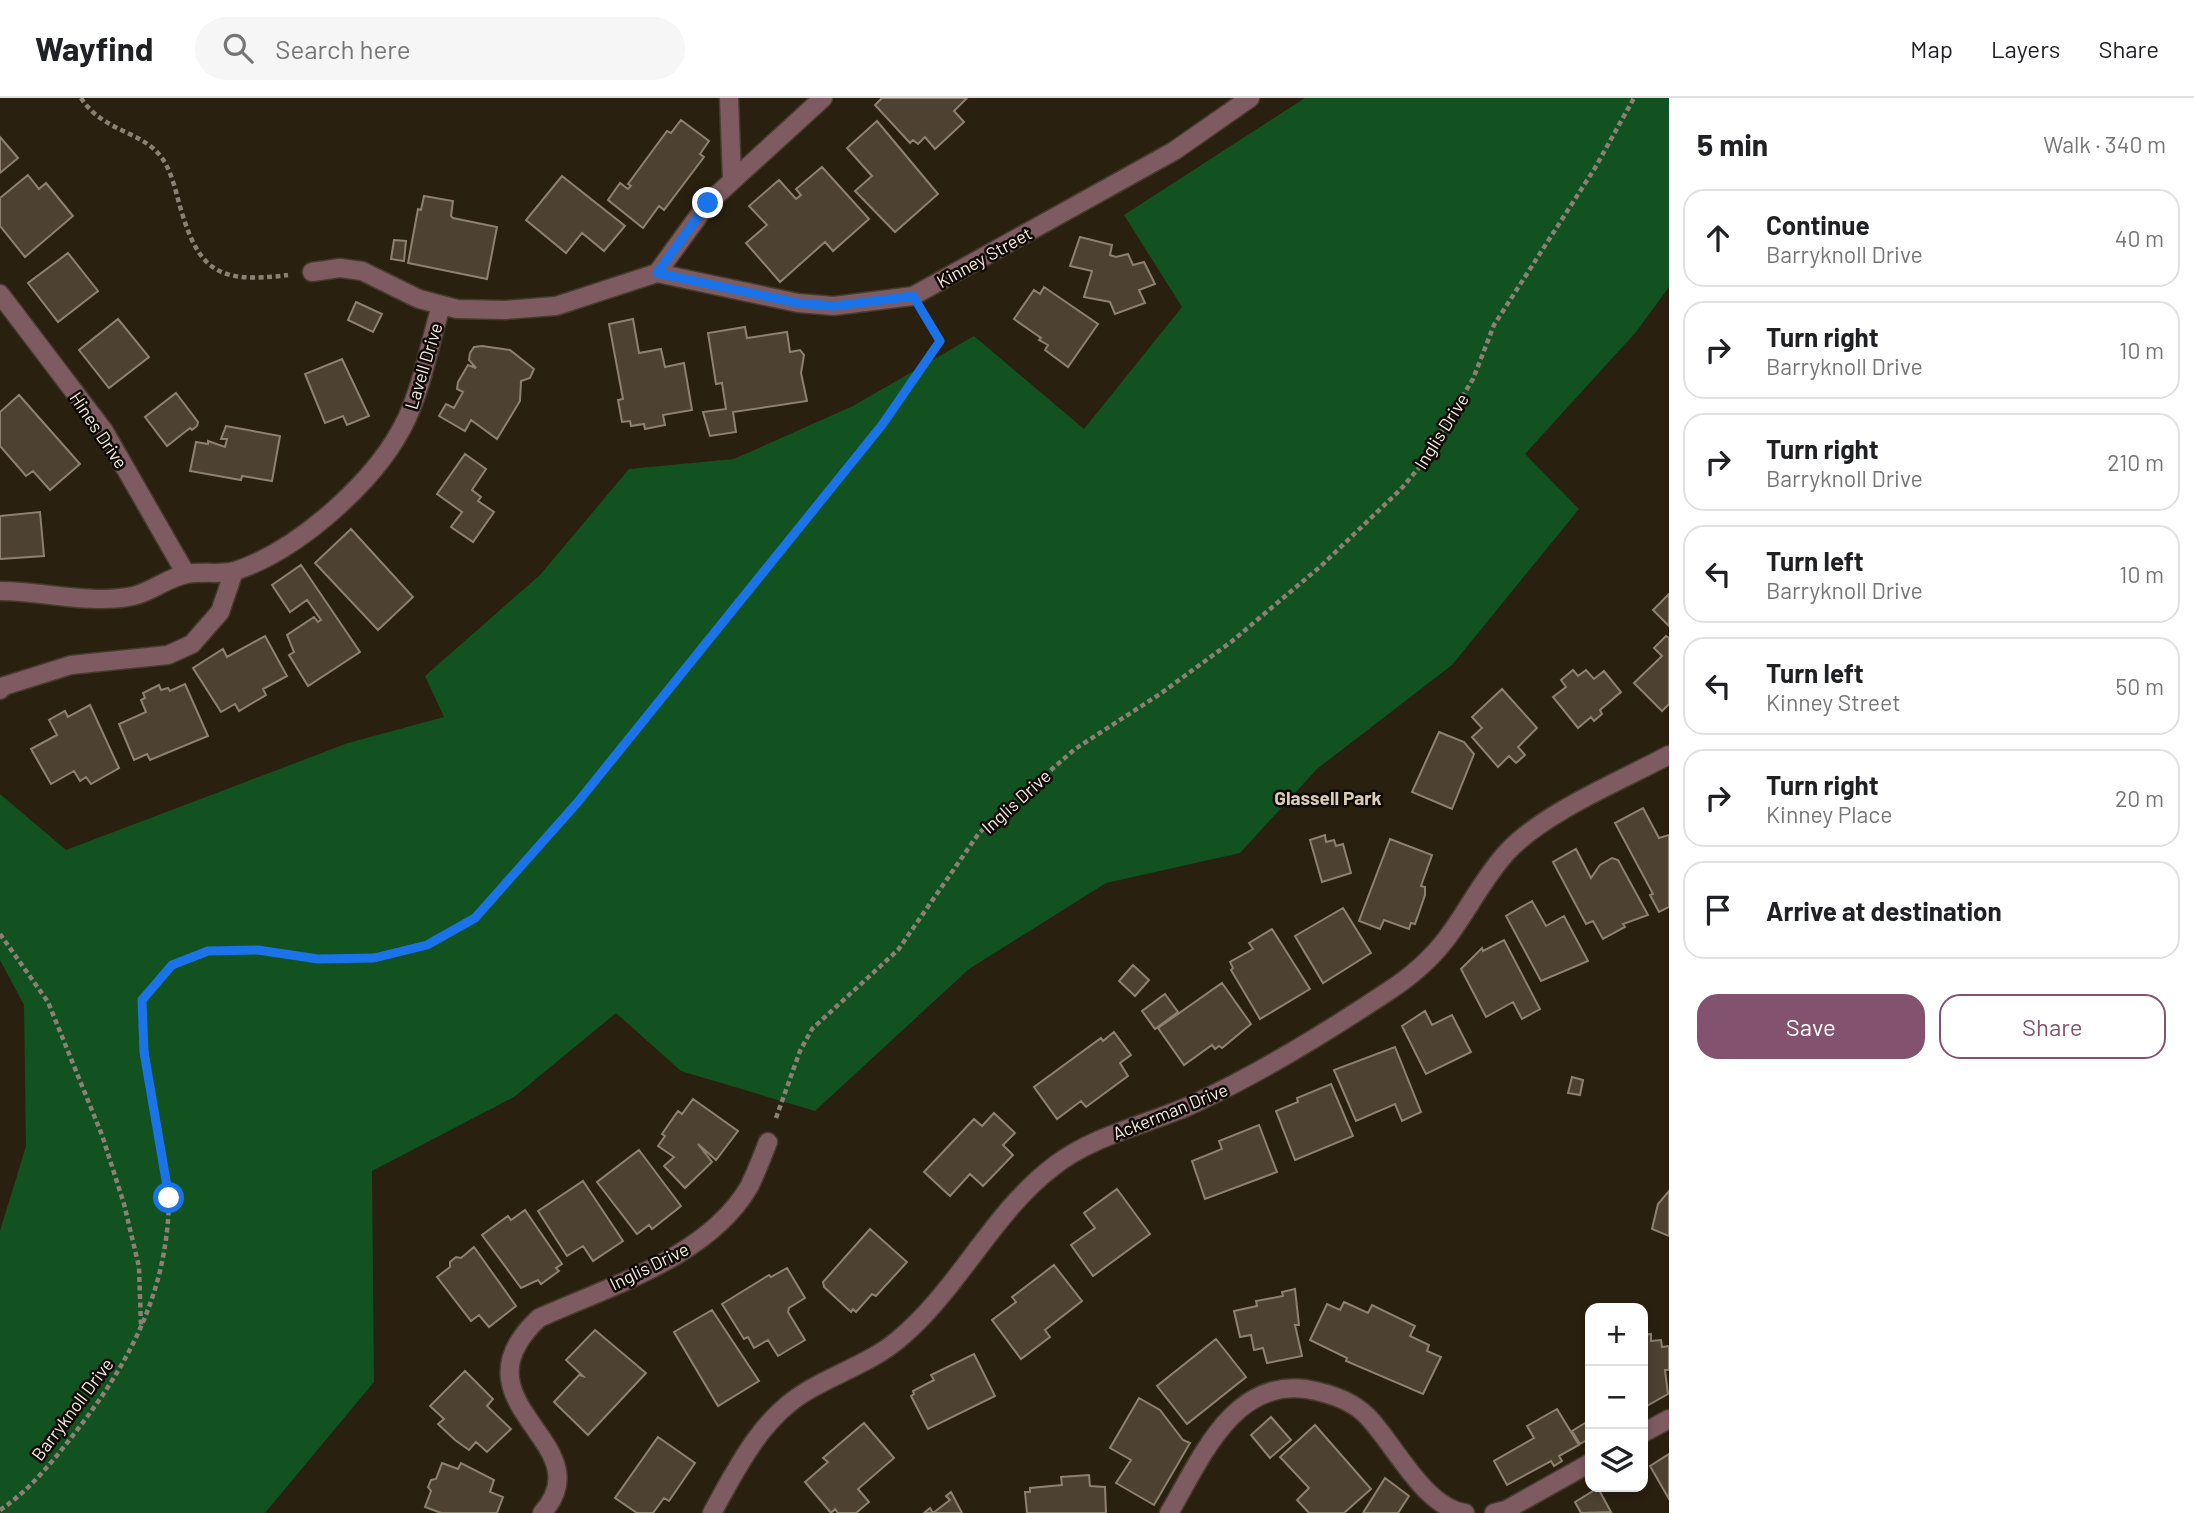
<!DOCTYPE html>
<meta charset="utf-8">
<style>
body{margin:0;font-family:Barlow,sans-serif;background:#f6f6f6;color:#202124}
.controls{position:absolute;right:21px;bottom:21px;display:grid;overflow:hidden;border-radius:14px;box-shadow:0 4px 10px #0003}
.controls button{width:63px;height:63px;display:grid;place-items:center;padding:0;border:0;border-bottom:2px solid #e0e0e0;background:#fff;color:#202124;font:35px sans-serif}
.stop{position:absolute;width:21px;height:21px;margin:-16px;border:5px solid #1a73e8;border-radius:50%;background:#fff}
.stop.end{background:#1a73e8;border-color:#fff;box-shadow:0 2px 7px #0008}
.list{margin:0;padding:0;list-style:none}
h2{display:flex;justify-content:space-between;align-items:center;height:91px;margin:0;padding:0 28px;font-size:30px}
h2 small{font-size:23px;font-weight:400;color:#757577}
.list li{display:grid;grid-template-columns:46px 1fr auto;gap:21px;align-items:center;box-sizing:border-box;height:98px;margin:0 14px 14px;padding:0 14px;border:2px solid #e0e0e0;border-radius:21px}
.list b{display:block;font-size:26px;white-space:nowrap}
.list p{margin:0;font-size:23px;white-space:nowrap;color:#757577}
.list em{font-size:23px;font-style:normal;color:#757577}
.actions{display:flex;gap:14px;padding:21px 28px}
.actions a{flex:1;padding:16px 0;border:2px solid #82526e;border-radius:21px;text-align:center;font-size:24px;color:#82526e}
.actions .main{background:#82526e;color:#fff}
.icon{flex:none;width:38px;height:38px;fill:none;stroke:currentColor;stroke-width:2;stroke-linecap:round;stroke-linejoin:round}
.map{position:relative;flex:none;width:1669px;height:1415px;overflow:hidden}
header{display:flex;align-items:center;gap:42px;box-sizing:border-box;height:98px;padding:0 35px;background:#fff;border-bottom:2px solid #e0e0e0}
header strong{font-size:33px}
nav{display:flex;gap:38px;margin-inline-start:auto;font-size:24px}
.search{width:490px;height:63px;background:#f6f6f6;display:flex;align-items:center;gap:18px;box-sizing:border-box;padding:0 24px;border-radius:38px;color:#757577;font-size:26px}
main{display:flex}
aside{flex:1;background:#fff}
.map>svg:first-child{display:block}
.green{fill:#125120}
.building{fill:#4d4131;stroke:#8e816f;stroke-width:2}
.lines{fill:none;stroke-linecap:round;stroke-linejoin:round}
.minor-casing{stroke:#463c2d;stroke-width:21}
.path{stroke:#8a8174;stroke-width:4.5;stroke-dasharray:5 3.5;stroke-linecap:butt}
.minor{stroke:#7d5b61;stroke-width:18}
.route{stroke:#1a73e8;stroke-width:9}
.labels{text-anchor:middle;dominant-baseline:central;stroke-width:5;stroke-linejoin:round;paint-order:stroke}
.street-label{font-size:18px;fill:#f2ebe1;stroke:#0f0a05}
.neighbourhood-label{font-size:19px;font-weight:bold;fill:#dbcdb9;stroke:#0f0a05}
</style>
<header>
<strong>Wayfind</strong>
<div class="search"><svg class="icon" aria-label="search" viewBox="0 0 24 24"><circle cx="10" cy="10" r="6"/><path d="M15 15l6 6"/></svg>Search here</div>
<nav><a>Map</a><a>Layers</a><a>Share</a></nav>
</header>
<main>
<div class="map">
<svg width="1669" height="1415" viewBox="0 0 1669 1415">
<rect width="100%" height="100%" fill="#2a2010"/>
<path class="green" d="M 1305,0 L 1669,0 L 1669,189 L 1636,234 L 1525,356 L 1579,411 L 1452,567 L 1317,671 L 1240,755 L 1106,785 L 969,871 L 815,1013 L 681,973 L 616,915 L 514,999 L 372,1073 L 374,1284 L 265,1415 L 0,1415 L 0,1133 L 26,1048 L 24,907 L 0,862 L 0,696 L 66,752 L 348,645 L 444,619 L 425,578 L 540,477 L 629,371 L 734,361 L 853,308 L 974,238 L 1084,331 L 1182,209 L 1124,117 Z"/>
<path class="building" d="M 882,0 L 967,0 L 954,13 L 964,24 L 935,51 L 925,39 L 918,46 L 913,42 L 910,45 L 875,7 Z
M 681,22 L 709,43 L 700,56 L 704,59 L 664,112 L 659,108 L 643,130 L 608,102 L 620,85 L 628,91 L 631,88 L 628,86 L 667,33 L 671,35 Z
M 877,23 L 938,96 L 895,134 L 855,93 L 872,78 L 847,50 Z
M 0,39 L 18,60 L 0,75 Z
M 822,69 L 869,121 L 833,153 L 825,144 L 780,184 L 746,145 L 767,127 L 749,108 L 779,82 L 796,101 L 801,97 L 796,91 Z
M 28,77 L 39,91 L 46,85 L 73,118 L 25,159 L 0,128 L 0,100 Z
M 562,78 L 625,128 L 604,153 L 582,135 L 566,155 L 526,122 Z
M 424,98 L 453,103 L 451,118 L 453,120 L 497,129 L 487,181 L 408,165 L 418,111 L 421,112 Z
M 1080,139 L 1112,147 L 1110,157 L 1116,159 L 1128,156 L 1133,167 L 1144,164 L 1155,186 L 1139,192 L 1145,205 L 1115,216 L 1110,204 L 1084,199 L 1092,173 L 1070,168 Z
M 394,142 L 406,143 L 404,163 L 391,161 Z
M 68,155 L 98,193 L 58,224 L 28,185 Z
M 1044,189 L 1098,226 L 1068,269 L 1045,252 L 1048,247 L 1039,242 L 1041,240 L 1014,221 L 1034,192 L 1040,196 Z
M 356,204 L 382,216 L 373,234 L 348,222 Z
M 118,221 L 149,259 L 109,290 L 79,252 Z
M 633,221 L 639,255 L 661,251 L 665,269 L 684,265 L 692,312 L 663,317 L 665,327 L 645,331 L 644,326 L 631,328 L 630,323 L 622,324 L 618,302 L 623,301 L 609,226 Z
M 745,229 L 747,240 L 787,234 L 790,254 L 800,252 L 804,257 L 801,275 L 807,303 L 733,314 L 736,334 L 710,338 L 703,314 L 726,311 L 722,285 L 716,286 L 708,235 Z
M 482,248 L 510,252 L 534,271 L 530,280 L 521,283 L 520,303 L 497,341 L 471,322 L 465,333 L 439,318 L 446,306 L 454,310 L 463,294 L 457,291 L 458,284 L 468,267 L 476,270 L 469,262 L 470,255 L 474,249 Z
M 342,261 L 369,318 L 347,327 L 343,318 L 325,325 L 305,276 Z
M 176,295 L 198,324 L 197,328 L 192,332 L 190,330 L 167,348 L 145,319 Z
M 19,297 L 80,366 L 50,392 L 33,373 L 26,378 L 0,348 L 0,314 Z
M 226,328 L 280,338 L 272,383 L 242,378 L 241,382 L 190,373 L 196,344 L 208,346 L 208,343 L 225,349 L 227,341 L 221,341 Z
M 465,356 L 486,371 L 472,392 L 481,399 L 478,403 L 494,414 L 473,444 L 451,429 L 462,414 L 437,396 Z
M 40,414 L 44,458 L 0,461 L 0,418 Z
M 351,431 L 413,499 L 378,532 L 315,465 Z
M 301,467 L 360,554 L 308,588 L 289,557 L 294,554 L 287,537 L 314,519 L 318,524 L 321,522 L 307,502 L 290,514 L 272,487 Z
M 1669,496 L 1669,528 L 1653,512 Z
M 265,538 L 287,578 L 263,591 L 266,597 L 239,613 L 235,606 L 221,614 L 193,570 L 223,551 L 227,559 Z
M 1666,538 L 1669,540 L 1669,606 L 1662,613 L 1634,585 L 1662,558 L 1654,550 Z
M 1573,572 L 1578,578 L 1586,572 L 1594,581 L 1604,573 L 1621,594 L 1600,612 L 1602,616 L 1594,623 L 1591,619 L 1578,630 L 1553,599 L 1566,589 L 1561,582 Z
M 185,586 L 208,638 L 150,662 L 147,656 L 134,662 L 119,626 L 146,614 L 141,602 L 145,600 L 143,595 L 159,587 L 161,592 L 168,590 L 170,593 Z
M 1502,591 L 1537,630 L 1518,649 L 1525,657 L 1516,665 L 1509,658 L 1498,669 L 1472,639 L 1482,630 L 1472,619 Z
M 90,607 L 119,670 L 91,686 L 86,679 L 80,683 L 74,673 L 51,686 L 31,651 L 57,637 L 49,622 L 65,613 L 68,619 Z
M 1439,634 L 1464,644 L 1474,656 L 1452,711 L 1412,694 Z
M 1643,710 L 1659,740 L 1669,737 L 1669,809 L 1659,814 L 1650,797 L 1653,796 L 1615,725 Z
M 1325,737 L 1326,744 L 1334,742 L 1336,748 L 1343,746 L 1351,775 L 1322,784 L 1310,742 Z
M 1390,741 L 1432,757 L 1421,788 L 1425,789 L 1425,797 L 1415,826 L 1411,825 L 1409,831 L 1384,822 L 1380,831 L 1359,823 Z
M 1576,751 L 1591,780 L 1600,767 L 1612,760 L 1618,762 L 1648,817 L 1623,826 L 1625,829 L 1603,841 L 1593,823 L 1586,826 L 1553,764 Z
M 1532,803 L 1546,828 L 1564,818 L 1588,863 L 1541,883 L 1506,818 Z
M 1343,810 L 1371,855 L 1323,885 L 1295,838 Z
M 1272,831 L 1310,891 L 1260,921 L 1231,872 L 1233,870 L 1230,864 L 1253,851 L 1249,845 Z
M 1504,842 L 1540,911 L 1522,921 L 1513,904 L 1486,919 L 1461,871 L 1482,850 L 1483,853 Z
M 1133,867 L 1149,882 L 1135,898 L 1119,883 Z
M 1222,885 L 1251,926 L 1222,950 L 1219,948 L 1215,951 L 1212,947 L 1184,967 L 1158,930 Z
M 1165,896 L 1178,914 L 1155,931 L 1142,913 Z
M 1425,913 L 1432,927 L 1452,917 L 1471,954 L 1426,976 L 1402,928 Z
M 1114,934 L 1131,957 L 1120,965 L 1128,978 L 1086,1009 L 1081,1003 L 1057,1021 L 1034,989 L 1101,940 L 1103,943 Z
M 1395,949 L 1421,1014 L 1402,1023 L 1395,1006 L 1356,1023 L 1334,972 Z
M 1572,979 L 1583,982 L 1580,997 L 1568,995 Z
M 1331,986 L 1353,1038 L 1295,1062 L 1276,1013 L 1298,1004 L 1297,1000 Z
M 693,1001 L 738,1033 L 716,1062 L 698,1046 L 712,1064 L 685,1090 L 664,1068 L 674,1059 L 658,1048 L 665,1038 L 662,1036 L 678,1013 L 682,1016 Z
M 994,1015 L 1015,1035 L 1003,1047 L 1013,1057 L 983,1088 L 970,1076 L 950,1098 L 924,1074 L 974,1021 L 982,1028 Z
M 1259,1027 L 1277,1074 L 1205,1101 L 1192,1063 L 1222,1051 L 1219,1043 Z
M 639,1052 L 681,1108 L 652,1131 L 649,1127 L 637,1136 L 597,1084 Z
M 583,1083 L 623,1143 L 593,1163 L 583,1148 L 567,1158 L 538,1113 Z
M 1117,1091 L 1150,1136 L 1093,1178 L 1071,1147 L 1095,1130 L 1084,1115 Z
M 1669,1093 L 1669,1138 L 1652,1131 L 1658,1106 Z
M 525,1112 L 562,1166 L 556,1170 L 559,1173 L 541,1186 L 538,1182 L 521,1190 L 482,1137 L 508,1118 L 511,1122 Z
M 870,1131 L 907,1164 L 876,1198 L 872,1196 L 856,1214 L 853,1211 L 851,1214 L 824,1189 L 823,1184 Z
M 474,1149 L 516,1208 L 489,1229 L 479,1217 L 471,1223 L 437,1179 L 450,1169 L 450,1164 L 456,1159 L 461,1160 Z
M 1054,1167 L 1082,1203 L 1045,1232 L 1050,1239 L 1021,1261 L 992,1222 L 1016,1204 L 1012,1199 Z
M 787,1170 L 805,1200 L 789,1210 L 788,1214 L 805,1242 L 778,1258 L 768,1242 L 754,1250 L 748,1239 L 744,1241 L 722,1206 L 769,1177 L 771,1179 Z
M 1295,1191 L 1299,1227 L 1295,1227 L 1302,1258 L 1267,1265 L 1263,1250 L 1254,1252 L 1251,1237 L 1240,1239 L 1234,1213 L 1257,1208 L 1256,1203 L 1283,1198 L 1282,1194 Z
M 1344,1204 L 1368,1215 L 1372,1207 L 1415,1228 L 1410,1238 L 1429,1247 L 1427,1253 L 1441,1259 L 1423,1296 L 1346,1263 L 1347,1260 L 1310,1242 L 1327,1206 L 1340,1212 Z
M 712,1212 L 759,1283 L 718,1308 L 674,1234 Z
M 595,1232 L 646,1275 L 588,1337 L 554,1304 L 579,1277 L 583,1278 L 566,1262 Z
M 1651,1236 L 1651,1243 L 1661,1242 L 1662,1249 L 1669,1248 L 1669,1272 L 1665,1272 L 1668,1296 L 1643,1310 L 1643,1237 Z
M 1216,1241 L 1246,1279 L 1187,1326 L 1157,1288 Z
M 974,1256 L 995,1298 L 928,1331 L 911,1298 L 914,1296 L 913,1293 L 934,1282 L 931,1277 Z
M 465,1273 L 493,1301 L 487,1308 L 511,1331 L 487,1354 L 476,1344 L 469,1352 L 455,1342 L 438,1326 L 444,1321 L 430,1308 Z
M 1139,1300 L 1160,1312 L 1183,1342 L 1190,1345 L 1154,1407 L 1116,1385 L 1131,1362 L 1110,1350 Z
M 1557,1311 L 1579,1347 L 1559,1358 L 1562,1363 L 1554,1368 L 1551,1363 L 1507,1387 L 1494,1363 L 1534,1340 L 1527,1328 Z
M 1271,1319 L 1291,1342 L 1270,1360 L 1251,1337 Z
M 1590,1322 L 1590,1340 L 1580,1346 L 1572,1333 Z
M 864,1325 L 894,1360 L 858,1391 L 869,1404 L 856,1415 L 838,1415 L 835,1411 L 831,1415 L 805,1384 L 828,1364 L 823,1360 Z
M 1315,1327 L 1371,1391 L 1344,1415 L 1309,1415 L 1297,1402 L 1309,1390 L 1280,1359 Z
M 658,1339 L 695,1365 L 669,1403 L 664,1400 L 653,1415 L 637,1415 L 615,1400 Z
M 1669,1356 L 1669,1401 L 1650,1368 Z
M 442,1365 L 458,1371 L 461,1365 L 494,1382 L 490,1394 L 503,1399 L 497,1415 L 441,1415 L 425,1409 L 431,1393 L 428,1389 L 431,1382 L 436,1381 Z
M 1089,1377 L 1090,1388 L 1105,1389 L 1106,1415 L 1027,1415 L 1025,1394 L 1030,1394 L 1030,1390 L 1062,1387 L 1061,1379 Z
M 1385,1380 L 1409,1398 L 1398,1415 L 1363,1415 Z
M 1598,1390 L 1611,1414 L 1581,1415 L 1575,1404 Z
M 951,1394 L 962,1415 L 924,1415 L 930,1410 L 933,1415 L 950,1402 L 946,1398 Z"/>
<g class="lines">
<defs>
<path id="minor" d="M 729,0 L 732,81
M 312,174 L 340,170 L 362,173 L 419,201 L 457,211 L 505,212 L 556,208 L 657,175 L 798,205 L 834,208 L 913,198 L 1174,53 L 1250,0
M 657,175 L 708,105 L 823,0
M 0,196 L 104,333 L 186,476
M 0,493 C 43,493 90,507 133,498 C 152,494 168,479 187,476 C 202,473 220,477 235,473 C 299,452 379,381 407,320 C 423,285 430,244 441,208
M 0,592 L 4,588 L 71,567 L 168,557 L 192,546 L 220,514 L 234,473
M 1643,1335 L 1669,1321
M 542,1415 C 606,1345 447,1306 539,1220 C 610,1188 708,1159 749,1089 C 756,1075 762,1059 768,1044
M 712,1415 C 737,1370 761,1320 807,1293 C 837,1275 872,1264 899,1241 C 959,1191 992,1115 1054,1068 C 1094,1037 1146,1027 1191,1007 C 1259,976 1324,936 1387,894 C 1409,880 1431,861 1447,840 C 1469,811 1483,780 1508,753 C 1545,714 1620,683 1669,657
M 1169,1415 C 1200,1363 1232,1281 1306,1291 C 1329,1295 1352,1302 1368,1319 C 1395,1347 1424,1409 1465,1415
M 1494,1415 L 1506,1412 L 1590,1365"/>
</defs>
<use href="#minor" class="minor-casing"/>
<path class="path" d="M 81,0 C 104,35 142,32 162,60 C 171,73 175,90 179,105 C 198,173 217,186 288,177
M 0,836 L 48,904 L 102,1037 L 124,1106 L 139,1169 L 141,1228
M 776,1020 L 800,953 L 812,931 L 898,852 L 979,735 L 1075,651 L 1160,596 L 1231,544 L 1321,468 L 1401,391 L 1422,366 L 1473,281 L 1494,227 L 1595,70 L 1634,0
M 0,1412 C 29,1393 53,1363 74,1336 C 129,1266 167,1195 169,1103 C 169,1081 162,1057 158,1035 C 151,990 144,948 142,902 L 172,867 L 208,853 L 258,852 L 318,861 L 374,860 L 427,847 L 475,820 L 577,705 L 882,327 L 940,243 L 926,220"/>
<use href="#minor" class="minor"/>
</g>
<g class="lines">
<path class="route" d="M 169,1100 L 144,954 L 142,902 L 172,867 L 208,853 L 258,852 L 318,861 L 374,860 L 427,847 L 475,820 L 577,705 L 882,327 L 940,243 L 913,198 L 834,208 L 798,205 L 657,175 L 708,105"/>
</g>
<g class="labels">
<g class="street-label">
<text transform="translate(984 159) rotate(-29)">Kinney Street</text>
<text transform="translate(423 268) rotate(-73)">Lavell Drive</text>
<text transform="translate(99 332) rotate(56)">Hines Drive</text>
<text transform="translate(1441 333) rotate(-58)">Inglis Drive</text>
<text transform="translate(1016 703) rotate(-42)">Inglis Drive</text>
<text transform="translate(1170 1013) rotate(-22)">Ackerman Drive</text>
<text transform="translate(649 1168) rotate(-26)">Inglis Drive</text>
<text transform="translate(72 1311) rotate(-53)">Barryknoll Drive</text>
</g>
<g class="neighbourhood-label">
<text x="1328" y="699">Glassell Park</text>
</g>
</g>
</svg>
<div class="controls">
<button>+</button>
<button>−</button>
<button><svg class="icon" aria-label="layers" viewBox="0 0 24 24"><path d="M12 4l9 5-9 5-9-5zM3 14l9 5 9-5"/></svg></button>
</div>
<div class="stop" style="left:169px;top:1100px"></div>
<div class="stop end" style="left:708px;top:105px"></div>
</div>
<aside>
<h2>5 min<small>Walk · 340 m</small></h2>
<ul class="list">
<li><svg class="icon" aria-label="ahead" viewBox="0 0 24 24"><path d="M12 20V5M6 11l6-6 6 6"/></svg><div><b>Continue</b><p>Barryknoll Drive</p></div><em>40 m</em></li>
<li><svg class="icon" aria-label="right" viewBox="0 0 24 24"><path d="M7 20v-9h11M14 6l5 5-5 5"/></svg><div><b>Turn right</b><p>Barryknoll Drive</p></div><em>10 m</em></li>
<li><svg class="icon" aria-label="right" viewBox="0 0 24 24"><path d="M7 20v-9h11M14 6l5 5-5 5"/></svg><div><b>Turn right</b><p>Barryknoll Drive</p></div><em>210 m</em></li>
<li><svg class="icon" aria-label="left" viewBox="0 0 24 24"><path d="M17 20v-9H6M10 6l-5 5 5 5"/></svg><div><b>Turn left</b><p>Barryknoll Drive</p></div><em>10 m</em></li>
<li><svg class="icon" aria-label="left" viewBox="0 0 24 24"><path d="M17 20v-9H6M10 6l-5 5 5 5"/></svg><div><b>Turn left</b><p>Kinney Street</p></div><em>50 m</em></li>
<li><svg class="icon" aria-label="right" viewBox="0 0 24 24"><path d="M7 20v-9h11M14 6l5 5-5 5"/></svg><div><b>Turn right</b><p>Kinney Place</p></div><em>20 m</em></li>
<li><svg class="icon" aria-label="arrive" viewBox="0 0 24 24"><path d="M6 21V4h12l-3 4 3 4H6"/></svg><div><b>Arrive at destination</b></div></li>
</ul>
<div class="actions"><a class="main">Save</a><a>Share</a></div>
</aside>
</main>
